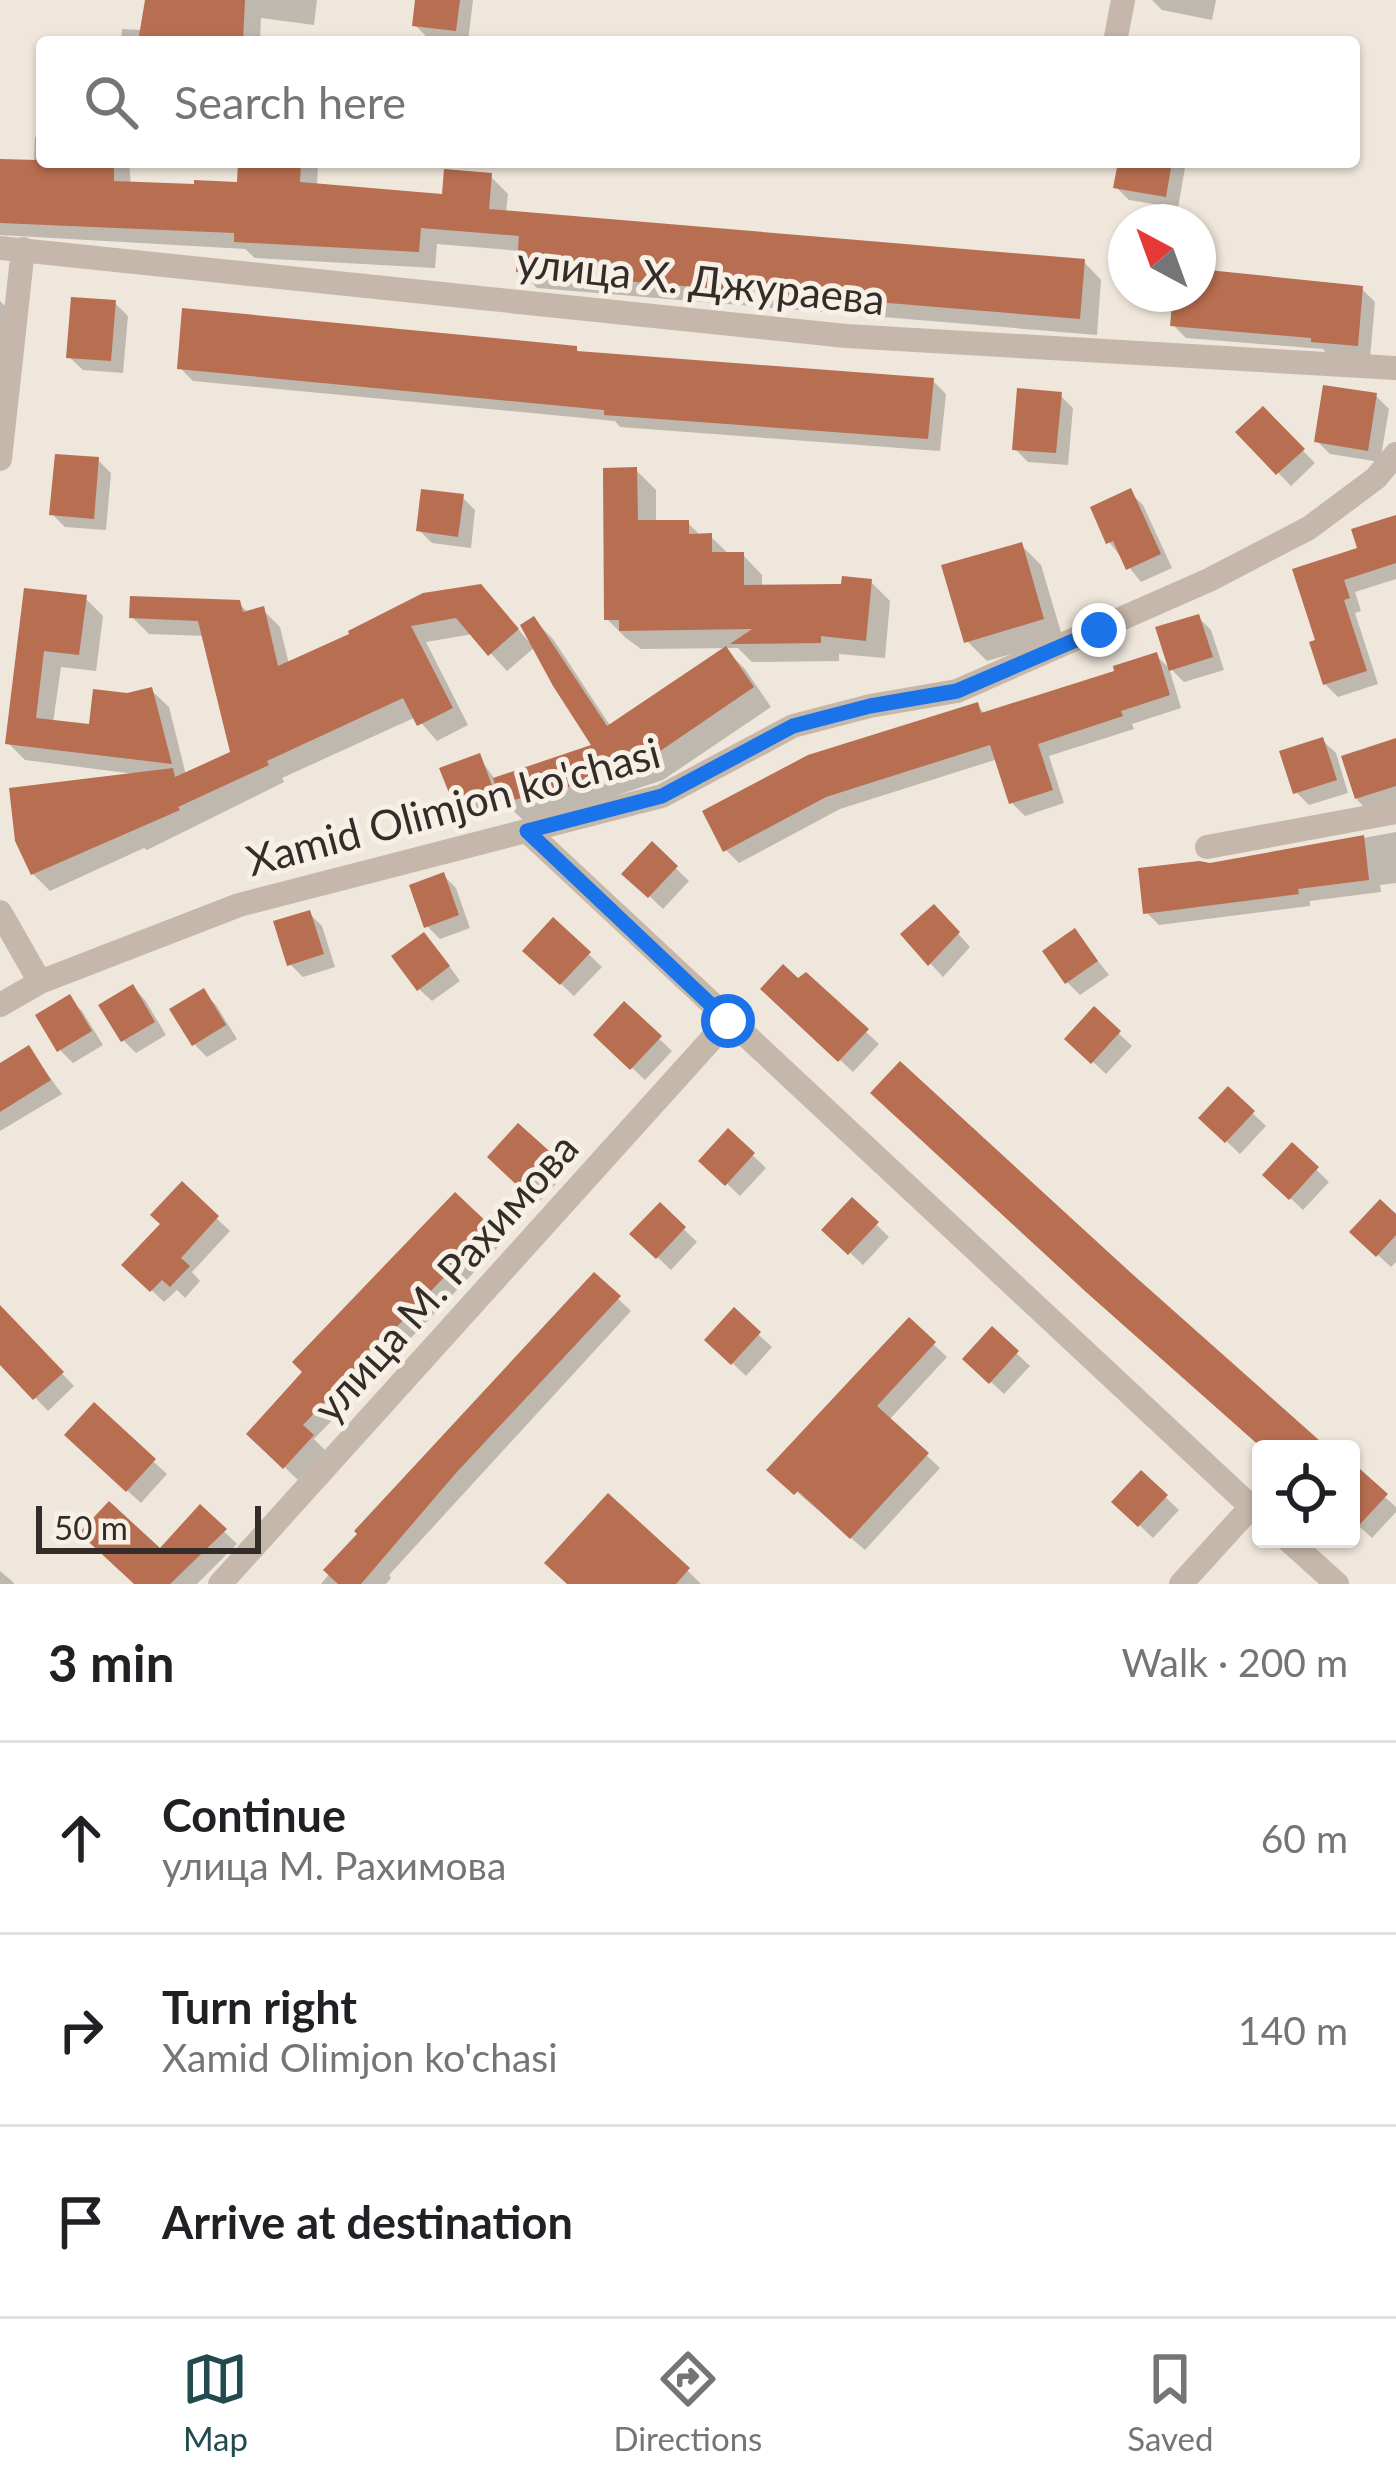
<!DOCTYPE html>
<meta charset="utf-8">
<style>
body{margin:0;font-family:Lato,sans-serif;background:#f2f2f2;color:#202124}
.controls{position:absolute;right:36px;bottom:36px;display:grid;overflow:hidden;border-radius:12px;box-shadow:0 3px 9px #0004}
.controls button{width:108px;height:108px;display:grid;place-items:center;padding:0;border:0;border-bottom:3px solid #e0e0e0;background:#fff;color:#202124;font:60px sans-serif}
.compass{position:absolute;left:1108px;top:204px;width:108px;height:108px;border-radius:50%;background:#fff;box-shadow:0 3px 9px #0004;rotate:319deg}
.scale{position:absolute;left:36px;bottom:30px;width:225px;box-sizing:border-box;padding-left:12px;border:6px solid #332c28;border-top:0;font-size:33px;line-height:42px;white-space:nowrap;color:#332c28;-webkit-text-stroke:9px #f7f0e7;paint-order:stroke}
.stop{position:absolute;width:36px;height:36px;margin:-27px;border:9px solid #1a73e8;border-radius:50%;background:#fff}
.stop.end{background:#1a73e8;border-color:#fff;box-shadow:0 3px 12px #0008}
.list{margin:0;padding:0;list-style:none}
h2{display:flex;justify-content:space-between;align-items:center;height:156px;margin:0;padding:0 48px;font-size:51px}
h2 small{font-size:39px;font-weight:400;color:#757577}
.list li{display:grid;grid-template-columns:78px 1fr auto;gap:36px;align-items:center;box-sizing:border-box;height:192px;padding:0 48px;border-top:3px solid #e0e0e0}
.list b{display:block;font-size:45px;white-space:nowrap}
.list p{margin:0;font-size:39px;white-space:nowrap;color:#757577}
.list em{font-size:39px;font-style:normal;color:#757577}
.icon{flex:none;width:66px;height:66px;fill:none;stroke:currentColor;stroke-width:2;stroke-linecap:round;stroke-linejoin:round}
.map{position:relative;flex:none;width:1396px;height:1584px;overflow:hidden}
.search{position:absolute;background:#fff;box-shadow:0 3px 9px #0004;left:36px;right:36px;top:36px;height:132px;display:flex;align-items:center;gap:30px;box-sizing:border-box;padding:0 42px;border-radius:12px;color:#757577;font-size:45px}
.sheet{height:732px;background:#fff}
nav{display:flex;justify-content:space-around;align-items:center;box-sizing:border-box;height:168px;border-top:3px solid #e0e0e0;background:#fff;font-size:33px;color:#757577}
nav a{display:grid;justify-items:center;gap:6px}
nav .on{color:#224b50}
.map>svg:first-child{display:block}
.shadow{fill:#0003}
.building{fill:#b86e50}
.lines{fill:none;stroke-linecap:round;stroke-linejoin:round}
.minor{stroke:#c5b7a9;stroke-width:24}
.route{stroke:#1a73e8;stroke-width:15}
.labels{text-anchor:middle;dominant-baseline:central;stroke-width:10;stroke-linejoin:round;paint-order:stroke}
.street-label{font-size:42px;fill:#332c28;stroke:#f7f0e7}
</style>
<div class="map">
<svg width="1396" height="1584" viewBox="0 0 1396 1584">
<rect width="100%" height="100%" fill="#efe7db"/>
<path class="shadow" d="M 148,0 L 317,0 L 314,25 L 261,18 L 260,42 L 121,42 L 122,29 L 143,30 Z
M 418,0 L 473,0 L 468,42 L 428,38 L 415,25 Z
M 1152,0 L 1216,0 L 1212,20 L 1162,10 Z
M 35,137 L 42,138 L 42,162 L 129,162 L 131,185 L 240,185 L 240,162 L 318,162 L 317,187 L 445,197 L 490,176 L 508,194 L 506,213 L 1084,262 L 1101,280 L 1097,335 L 537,288 L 519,270 L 521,251 L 437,244 L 435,268 L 255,258 L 245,249 L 0,235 L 0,162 L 34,165 Z
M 1120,162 L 1186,162 L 1178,208 L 1129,200 L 1116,187 Z
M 1198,272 L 1362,289 L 1375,302 L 1370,358 L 1327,354 L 1323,349 L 1186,338 L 1173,325 L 1176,294 L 1198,294 Z
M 0,301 L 8,309 L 0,392 Z
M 115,303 L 128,316 L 123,373 L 83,370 L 69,357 Z
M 576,349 L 581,354 L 933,381 L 946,394 L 940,451 L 620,427 L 615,421 L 193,381 L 180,368 Z
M 1060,395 L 1073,408 L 1068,465 L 1028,462 L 1015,449 Z
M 1376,396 L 1389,409 L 1380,462 L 1330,454 L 1317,441 Z
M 1263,410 L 1315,463 L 1291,486 L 1239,432 Z
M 98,460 L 111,473 L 106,530 L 65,527 L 52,514 Z
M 636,470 L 656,490 L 656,523 L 688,523 L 702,537 L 711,537 L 730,555 L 743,555 L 762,575 L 762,588 L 844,587 L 871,582 L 890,601 L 885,658 L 839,654 L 839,661 L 752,662 L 738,648 L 641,649 L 626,638 L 607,619 Z
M 1130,492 L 1143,505 L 1172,568 L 1141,582 L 1109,542 Z
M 462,497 L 475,510 L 471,548 L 432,543 L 419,530 Z
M 1396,518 L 1396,579 L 1355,592 L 1361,611 L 1355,613 L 1378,684 L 1338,697 L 1325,684 L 1319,642 L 1296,571 L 1361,550 Z
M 1021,545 L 1041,565 L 1063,639 L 987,661 L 967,641 Z
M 27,591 L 85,598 L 103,616 L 96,671 L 61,667 L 53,723 L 91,728 L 127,696 L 151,690 L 169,707 L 186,775 L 233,754 L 205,636 L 149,634 L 132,617 L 238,603 L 249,613 L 263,610 L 280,627 L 289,664 L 352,635 L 498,605 L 529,642 L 534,620 L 553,639 L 611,727 L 726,650 L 745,669 L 771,707 L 663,780 L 585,806 L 523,820 L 503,801 L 468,815 L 455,802 L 479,757 L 496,781 L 596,746 L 535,647 L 507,671 L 473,634 L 426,642 L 468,725 L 437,741 L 416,717 L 282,778 L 284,782 L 147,850 L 144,848 L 50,891 L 33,874 L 135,774 L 25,760 L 8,743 Z
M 1198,617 L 1211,630 L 1224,670 L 1184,682 L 1171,669 Z
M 1156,655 L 1169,668 L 1181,708 L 1132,724 L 1134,729 L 1049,756 L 1064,803 L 1025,816 L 1012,803 L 998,759 L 840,809 L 739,863 L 726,850 L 977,705 L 986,715 L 1118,673 Z
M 1322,740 L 1336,753 L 1348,793 L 1309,805 L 1296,792 Z
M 1345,758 L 1396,758 L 1396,811 L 1372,814 L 1358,801 Z
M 1396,832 L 1396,883 L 1380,885 L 1381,892 L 1310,901 L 1310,906 L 1159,925 L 1146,912 L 1210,866 Z
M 652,845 L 689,881 L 663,909 L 626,874 Z
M 443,875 L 456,888 L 470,928 L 440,939 L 427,926 Z
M 309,913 L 322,926 L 335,967 L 303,977 L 290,964 Z
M 554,921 L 602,967 L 574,996 L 526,951 Z
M 947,921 L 970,947 L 943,977 L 904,935 Z
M 1075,932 L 1109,975 L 1080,995 L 1067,982 Z
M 436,948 L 460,981 L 432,1001 L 419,989 Z
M 806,976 L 879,1044 L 853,1072 L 777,1002 Z
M 133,987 L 145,1000 L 166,1035 L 136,1053 L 123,1040 Z
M 203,992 L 216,1005 L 237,1039 L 207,1057 L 194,1044 Z
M 69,998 L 82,1011 L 103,1045 L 73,1063 L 60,1050 Z
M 624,1005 L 672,1051 L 645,1080 L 597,1035 Z
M 1094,1010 L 1132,1046 L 1106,1074 L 1068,1039 Z
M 29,1049 L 62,1094 L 0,1131 L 0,1067 Z
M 1228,1090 L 1266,1126 L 1240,1154 L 1202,1118 Z
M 518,1127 L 567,1172 L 539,1202 L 491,1157 Z
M 728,1132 L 766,1168 L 740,1196 L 702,1160 Z
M 1292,1146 L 1329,1182 L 1303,1210 L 1266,1175 Z
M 182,1186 L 230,1231 L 192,1272 L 200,1281 L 185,1298 L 177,1290 L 164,1302 L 125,1265 L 163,1224 Z
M 455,1196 L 503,1242 L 314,1439 L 325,1450 L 298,1480 L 250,1434 Z
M 852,1201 L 889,1237 L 863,1265 L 825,1229 Z
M 660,1206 L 697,1242 L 671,1270 L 633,1234 Z
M 1396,1219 L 1396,1262 L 1391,1267 L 1353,1232 Z
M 594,1276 L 631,1311 L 389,1575 L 391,1578 L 386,1584 L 321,1584 L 361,1534 Z
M 0,1308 L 74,1386 L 48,1411 L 0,1361 Z
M 734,1312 L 772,1347 L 746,1376 L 708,1340 Z
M 909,1321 L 947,1357 L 889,1420 L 940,1468 L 865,1550 L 771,1470 Z
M 992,1331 L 1030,1366 L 1004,1394 L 966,1359 Z
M 94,1407 L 167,1474 L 141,1503 L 81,1448 Z
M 1351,1467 L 1396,1507 L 1396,1512 L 1372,1538 L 1351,1519 Z
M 1141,1474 L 1179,1510 L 1153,1538 L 1115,1502 Z
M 608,1497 L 688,1571 L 701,1584 L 569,1584 Z
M 200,1508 L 237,1544 L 197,1584 L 137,1584 Z
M 0,1571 L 13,1582 L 14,1584 L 0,1584 Z"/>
<path class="building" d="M 145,0 L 245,0 L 243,42 L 138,42 Z
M 415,0 L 460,0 L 456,31 L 412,26 Z
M 0,159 L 114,162 L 114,181 L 194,184 L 194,180 L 237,182 L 238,162 L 301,162 L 300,182 L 442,194 L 444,169 L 492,173 L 489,209 L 1085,259 L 1080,319 L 516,272 L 519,236 L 421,228 L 419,252 L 234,242 L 234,233 L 0,223 Z
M 1118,162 L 1172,162 L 1166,197 L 1113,188 Z
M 1198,269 L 1363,286 L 1358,346 L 1311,342 L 1311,338 L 1170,326 L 1173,294 L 1198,294 Z
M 71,297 L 116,300 L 111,361 L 66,358 Z
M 182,308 L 577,346 L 577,351 L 934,378 L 928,439 L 604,415 L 604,410 L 177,369 Z
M 1323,385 L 1377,393 L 1368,451 L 1314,442 Z
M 1017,388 L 1062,392 L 1056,453 L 1012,450 Z
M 1263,406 L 1305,449 L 1276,475 L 1235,432 Z
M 55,454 L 99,457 L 94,519 L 49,515 Z
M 637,467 L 638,520 L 689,520 L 689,534 L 712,533 L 712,552 L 744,552 L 744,585 L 841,584 L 842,576 L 872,579 L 866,641 L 821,636 L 821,643 L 730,644 L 752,629 L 619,631 L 619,620 L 604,620 L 603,468 Z
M 1131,488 L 1161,554 L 1126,570 L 1113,541 L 1106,544 L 1090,507 Z
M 421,489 L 464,494 L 458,537 L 416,531 Z
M 1396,515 L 1396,563 L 1344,580 L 1350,598 L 1344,600 L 1367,671 L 1323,685 L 1309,642 L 1315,640 L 1292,569 L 1357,548 L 1351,529 Z
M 1022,542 L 1044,619 L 964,643 L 941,565 Z
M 481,584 L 519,629 L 488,656 L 456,618 L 411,626 L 453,708 L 417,726 L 403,698 L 267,761 L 269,765 L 178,807 L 180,810 L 31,875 L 15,841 L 9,788 L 173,768 L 175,777 L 230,752 L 198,621 L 129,618 L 130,596 L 240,600 L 243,612 L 264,606 L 278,666 L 349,634 L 348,631 L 423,593 Z
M 24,588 L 87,595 L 79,655 L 44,651 L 36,718 L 89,724 L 93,689 L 127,693 L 152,687 L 172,764 L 5,744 Z
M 1199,614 L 1213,657 L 1169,671 L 1155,627 Z
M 534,616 L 607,726 L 726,646 L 754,687 L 644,762 L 565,788 L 501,803 L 493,778 L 591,745 L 553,686 L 520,625 Z
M 1157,652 L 1170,695 L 1121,711 L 1123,716 L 1038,744 L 1053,790 L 1009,804 L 990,745 L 826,797 L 723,852 L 702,811 L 808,755 L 978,702 L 981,713 L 1114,671 L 1113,666 Z
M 1323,737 L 1337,780 L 1293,794 L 1279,751 Z
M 1396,738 L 1396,786 L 1355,799 L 1341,756 Z
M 480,753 L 493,788 L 453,803 L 439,768 Z
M 1364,835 L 1369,880 L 1298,889 L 1299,894 L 1143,914 L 1138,868 L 1199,861 L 1210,863 Z
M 652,841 L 678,866 L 648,898 L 621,874 Z
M 444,872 L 459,915 L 424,928 L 409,885 Z
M 934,904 L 960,932 L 928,966 L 900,934 Z
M 310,910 L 324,954 L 287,966 L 273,921 Z
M 553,917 L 591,952 L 560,985 L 522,951 Z
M 1075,928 L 1098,961 L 1065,984 L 1042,951 Z
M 424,932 L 450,966 L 417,991 L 391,956 Z
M 783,964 L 798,978 L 806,972 L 869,1029 L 838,1062 L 760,989 Z
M 133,984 L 155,1022 L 121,1042 L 98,1005 Z
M 204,988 L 226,1025 L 192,1046 L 169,1009 Z
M 70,994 L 92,1031 L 57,1052 L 35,1015 Z
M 624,1001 L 662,1036 L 630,1070 L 593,1035 Z
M 1094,1006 L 1121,1031 L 1091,1064 L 1064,1039 Z
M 29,1045 L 51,1080 L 0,1112 L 0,1063 Z
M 900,1061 L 1130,1272 L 1329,1449 L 1263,1449 L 1086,1292 L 870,1093 Z
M 1228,1086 L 1255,1111 L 1225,1143 L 1198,1118 Z
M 518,1123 L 556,1157 L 524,1192 L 487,1157 Z
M 728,1128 L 755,1153 L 725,1186 L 698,1161 Z
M 1292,1142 L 1319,1167 L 1289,1200 L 1262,1175 Z
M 182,1181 L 219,1216 L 181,1258 L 190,1266 L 170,1287 L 162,1280 L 150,1292 L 121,1265 L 160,1224 L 150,1215 Z
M 455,1192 L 492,1227 L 303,1425 L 314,1435 L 283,1469 L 246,1434 L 302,1372 L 292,1362 Z
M 852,1197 L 879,1222 L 848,1255 L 821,1230 Z
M 1380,1199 L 1396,1214 L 1396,1235 L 1376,1257 L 1349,1232 Z
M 660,1202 L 686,1227 L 656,1259 L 629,1234 Z
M 594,1272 L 621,1296 L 456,1473 L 361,1584 L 338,1584 L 323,1570 L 357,1534 L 354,1531 Z
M 0,1305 L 64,1372 L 33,1400 L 0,1365 Z
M 734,1307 L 761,1332 L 731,1365 L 704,1340 Z
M 909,1317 L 936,1342 L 877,1406 L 929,1453 L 850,1539 L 798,1491 L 794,1495 L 766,1470 Z
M 992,1326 L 1019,1351 L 989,1384 L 962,1359 Z
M 94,1402 L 156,1459 L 126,1492 L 64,1435 Z
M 1351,1461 L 1388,1494 L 1351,1534 Z
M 1141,1470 L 1168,1495 L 1138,1527 L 1111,1502 Z
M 608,1493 L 690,1568 L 676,1584 L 567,1584 L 544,1563 Z
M 109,1501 L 160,1548 L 200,1504 L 227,1529 L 170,1584 L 134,1584 L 79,1533 Z"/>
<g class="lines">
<path class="minor" d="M 1115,42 L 1123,0
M 0,248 L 846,336 L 1396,368
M 0,459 L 23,249
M 527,831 L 1261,1516
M 1207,847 L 1396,812
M 0,912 L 40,982
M 0,1005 L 40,982 L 239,905 L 662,796 L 793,726 L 870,706 L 957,691 L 1209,580 L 1309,528 L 1376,478 L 1396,454
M 1287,1539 L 1337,1584
M 220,1584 L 728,1021
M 1181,1584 L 1251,1507"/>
</g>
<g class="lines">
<path class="route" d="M 728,1021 L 527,831 L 662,796 L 793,726 L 870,706 L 957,691 L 1099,630"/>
</g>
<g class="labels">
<g class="street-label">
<text transform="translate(701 280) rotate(6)">улица Х. Джураева</text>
<text transform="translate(453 806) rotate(-15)">Xamid Olimjon ko'chasi</text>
<text transform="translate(445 1277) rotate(-48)">улица М. Рахимова</text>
</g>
</g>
</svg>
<div class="controls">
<button><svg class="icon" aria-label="locate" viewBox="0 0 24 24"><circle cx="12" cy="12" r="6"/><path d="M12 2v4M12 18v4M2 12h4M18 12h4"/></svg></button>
</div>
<svg class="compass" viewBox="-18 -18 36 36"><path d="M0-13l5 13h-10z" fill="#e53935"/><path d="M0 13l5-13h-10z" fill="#757577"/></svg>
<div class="scale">50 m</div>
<div class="stop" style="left:728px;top:1021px"></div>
<div class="stop end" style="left:1099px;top:630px"></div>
<div class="search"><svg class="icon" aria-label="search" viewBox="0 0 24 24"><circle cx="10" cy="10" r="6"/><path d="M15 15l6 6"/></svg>Search here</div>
</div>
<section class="sheet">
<h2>3 min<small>Walk · 200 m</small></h2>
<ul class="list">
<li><svg class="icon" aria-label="ahead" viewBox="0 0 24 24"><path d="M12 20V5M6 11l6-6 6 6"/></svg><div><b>Continue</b><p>улица М. Рахимова</p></div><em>60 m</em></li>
<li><svg class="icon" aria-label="right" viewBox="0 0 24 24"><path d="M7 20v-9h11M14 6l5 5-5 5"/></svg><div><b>Turn right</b><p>Xamid Olimjon ko'chasi</p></div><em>140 m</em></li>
<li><svg class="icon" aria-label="arrive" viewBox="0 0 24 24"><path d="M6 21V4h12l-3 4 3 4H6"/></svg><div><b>Arrive at destination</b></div></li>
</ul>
</section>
<nav>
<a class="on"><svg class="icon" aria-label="map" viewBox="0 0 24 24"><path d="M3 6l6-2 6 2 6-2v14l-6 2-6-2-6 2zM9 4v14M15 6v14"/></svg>Map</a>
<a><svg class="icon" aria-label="directions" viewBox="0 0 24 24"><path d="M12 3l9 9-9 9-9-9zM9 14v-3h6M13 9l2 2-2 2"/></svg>Directions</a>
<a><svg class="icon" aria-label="saved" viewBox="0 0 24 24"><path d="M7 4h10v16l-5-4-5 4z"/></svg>Saved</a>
</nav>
